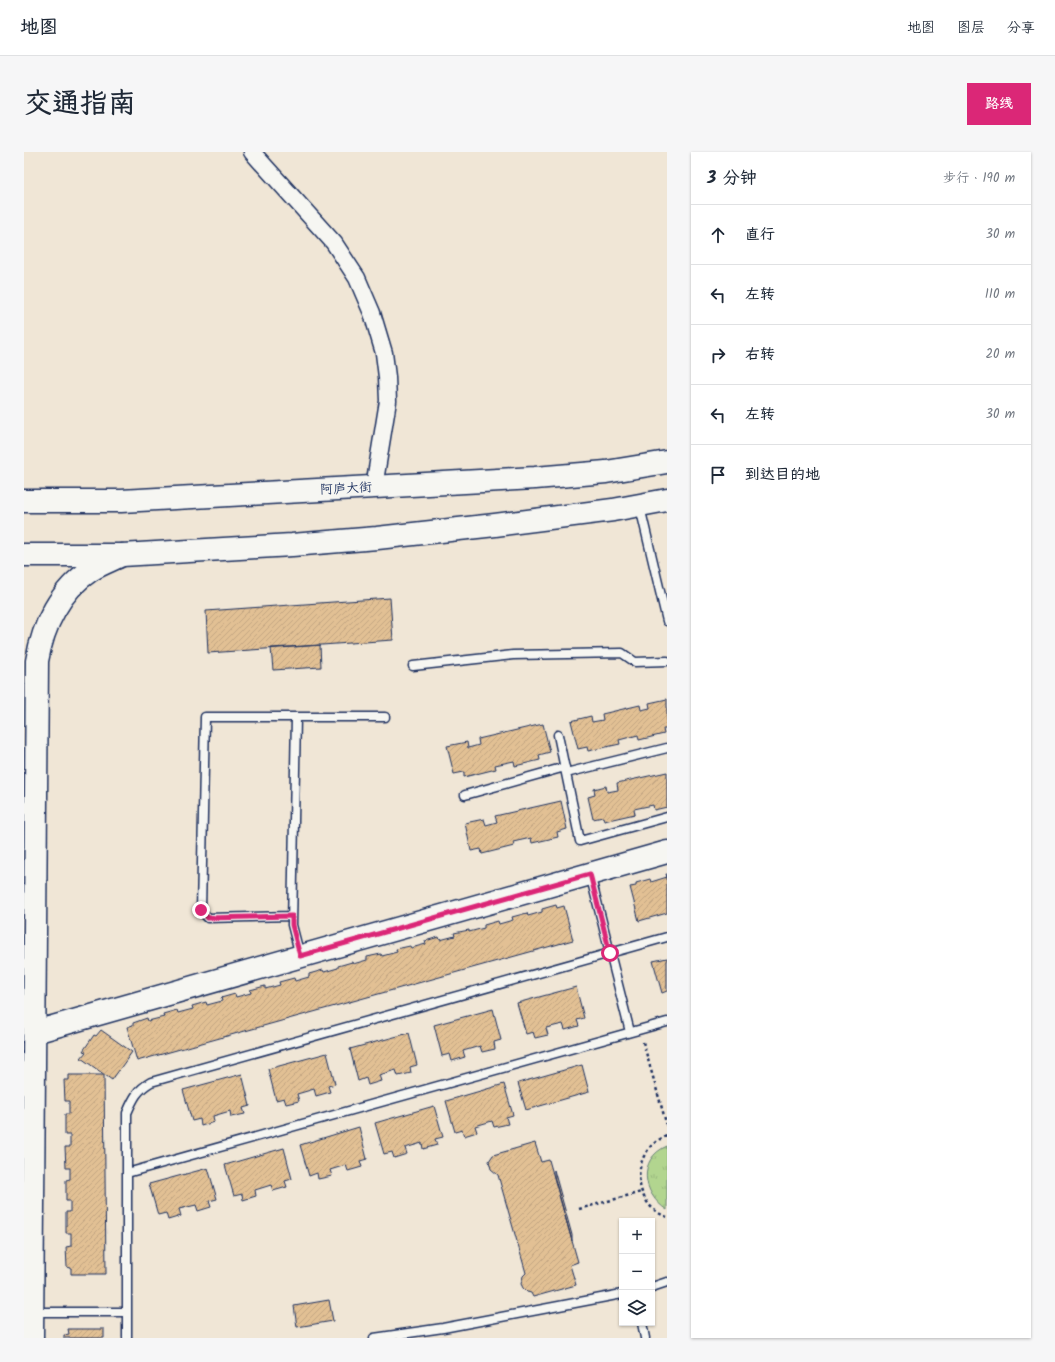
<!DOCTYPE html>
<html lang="zh">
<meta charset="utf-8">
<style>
body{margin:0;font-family:Kalam,"LXGW WenKai TC",sans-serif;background:#f6f6f7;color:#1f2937}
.controls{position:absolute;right:12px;bottom:12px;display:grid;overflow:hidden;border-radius:0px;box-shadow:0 1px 3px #0004}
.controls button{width:36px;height:36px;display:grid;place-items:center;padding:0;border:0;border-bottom:1px solid #e0e1e3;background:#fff;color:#1f2937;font:20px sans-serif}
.stop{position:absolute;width:12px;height:12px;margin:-9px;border:3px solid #db2777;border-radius:50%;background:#fff}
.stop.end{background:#db2777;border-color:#fff;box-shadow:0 1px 4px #0008}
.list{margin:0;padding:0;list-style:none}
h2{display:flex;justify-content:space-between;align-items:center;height:52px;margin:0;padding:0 16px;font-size:17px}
h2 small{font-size:13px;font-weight:400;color:#747a83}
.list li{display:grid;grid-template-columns:26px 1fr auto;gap:12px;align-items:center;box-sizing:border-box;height:60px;padding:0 16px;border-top:1px solid #e0e1e3}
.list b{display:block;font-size:15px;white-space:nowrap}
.list em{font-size:13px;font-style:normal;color:#747a83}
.icon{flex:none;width:22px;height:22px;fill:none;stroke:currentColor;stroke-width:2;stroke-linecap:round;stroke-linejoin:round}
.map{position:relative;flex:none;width:643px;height:1186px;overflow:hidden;border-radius:0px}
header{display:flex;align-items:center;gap:24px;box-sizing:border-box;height:56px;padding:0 20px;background:#fff;border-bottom:1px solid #e0e1e3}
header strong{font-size:19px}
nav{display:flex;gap:22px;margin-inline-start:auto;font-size:14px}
.intro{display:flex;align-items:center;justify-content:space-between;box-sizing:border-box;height:96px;padding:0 24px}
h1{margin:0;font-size:28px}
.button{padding:10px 18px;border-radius:0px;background:#db2777;color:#fff;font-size:14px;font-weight:700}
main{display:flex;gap:24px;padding:0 24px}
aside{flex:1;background:#fff;border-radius:0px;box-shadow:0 1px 3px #0004}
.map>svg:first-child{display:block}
.grass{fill:url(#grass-tufts);stroke:#668276}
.building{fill:url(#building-hatch);stroke:#1b2f5e}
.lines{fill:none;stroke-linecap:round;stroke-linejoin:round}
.lane-casing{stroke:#1b2f5e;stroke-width:11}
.street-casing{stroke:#1b2f5e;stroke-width:19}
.secondary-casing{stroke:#1b2f5e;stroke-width:25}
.highway-casing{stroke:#1b2f5e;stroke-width:25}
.path{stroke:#1b2f5e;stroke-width:2.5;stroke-dasharray:3 3;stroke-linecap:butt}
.lane{stroke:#f6f6f2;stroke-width:8}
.street{stroke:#f6f6f2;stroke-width:16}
.secondary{stroke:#f6f6f2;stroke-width:22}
.highway{stroke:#f6f6f2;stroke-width:22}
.route{stroke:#db2777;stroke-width:5}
.labels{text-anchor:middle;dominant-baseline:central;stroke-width:3.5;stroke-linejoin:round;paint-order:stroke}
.street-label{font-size:13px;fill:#1b2f5e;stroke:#f6f6f2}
</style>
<header>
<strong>地图</strong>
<nav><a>地图</a><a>图层</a><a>分享</a></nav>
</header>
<div class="intro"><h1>交通指南</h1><a class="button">路线</a></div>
<main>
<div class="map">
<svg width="643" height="1186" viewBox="0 0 643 1186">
<defs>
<pattern id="grass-tufts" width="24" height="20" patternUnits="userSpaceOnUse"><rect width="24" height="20" fill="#b2d58f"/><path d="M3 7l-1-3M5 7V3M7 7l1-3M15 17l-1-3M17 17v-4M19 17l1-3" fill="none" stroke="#98b77e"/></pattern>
<pattern id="building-hatch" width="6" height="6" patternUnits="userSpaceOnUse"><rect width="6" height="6" fill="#e2c094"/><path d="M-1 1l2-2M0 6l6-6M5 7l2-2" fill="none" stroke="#c1a582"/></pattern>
</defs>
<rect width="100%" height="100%" fill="#f0e6d6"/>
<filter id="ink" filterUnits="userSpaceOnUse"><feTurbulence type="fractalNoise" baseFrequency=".025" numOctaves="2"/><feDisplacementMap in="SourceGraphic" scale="8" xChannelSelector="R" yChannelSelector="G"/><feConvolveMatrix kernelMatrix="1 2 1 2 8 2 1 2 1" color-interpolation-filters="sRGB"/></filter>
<g filter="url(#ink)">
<path class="grass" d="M 643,994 L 643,1058 C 618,1042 613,1007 643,994 Z"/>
<path class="building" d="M 366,446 L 369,488 L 184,501 L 182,459 Z
M 296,493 L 297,515 L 249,518 L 247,496 Z
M 643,547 L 643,577 L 639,577 L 640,582 L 615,588 L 614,583 L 595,588 L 596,592 L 564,599 L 563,595 L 554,597 L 547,569 L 567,564 L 568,570 L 579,568 L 578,562 L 616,553 L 617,558 L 626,556 L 625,551 Z
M 519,572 L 526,600 L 515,603 L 516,608 L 491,614 L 490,609 L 471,613 L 472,617 L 440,625 L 440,620 L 430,622 L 423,594 L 443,590 L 444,596 L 455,593 L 454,587 Z
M 643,620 L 643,655 L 630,658 L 629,653 L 610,657 L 611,662 L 580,669 L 579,665 L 569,667 L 564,645 L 571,643 L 570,637 L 582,634 L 583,640 L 594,638 L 593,631 Z
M 537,649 L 543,677 L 533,680 L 534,685 L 508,691 L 507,686 L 489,690 L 490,694 L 458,702 L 457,697 L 447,699 L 441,671 L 460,667 L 462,673 L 473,670 L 471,664 Z
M 642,722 L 643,722 L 643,761 L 615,769 L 606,735 L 612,734 L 612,731 L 626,727 L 627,730 L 643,725 Z
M 532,753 L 533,756 L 540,754 L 549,788 L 113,909 L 103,875 L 109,873 L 109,871 L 123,866 L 124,869 L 140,865 L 139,862 L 153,858 L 154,861 L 169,857 L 168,854 L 182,850 L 183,853 L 198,849 L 197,846 L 211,842 L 212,845 L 227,841 L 226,838 L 241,834 L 241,837 L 256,833 L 255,830 L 270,826 L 271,829 L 285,825 L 285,822 L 299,818 L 300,820 L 314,816 L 314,814 L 328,810 L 329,812 L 343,808 L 343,805 L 357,802 L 358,804 L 373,800 L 372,797 L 386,794 L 387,796 L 402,792 L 401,789 L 415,785 L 416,788 L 431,784 L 430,781 L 445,778 L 445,780 L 460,776 L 460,773 L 474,769 L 475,772 L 489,768 L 488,765 L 503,761 L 504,764 L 518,760 L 518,757 Z
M 643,806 L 643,839 L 638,841 L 629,809 Z
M 552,835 L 560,866 L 553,868 L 555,874 L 541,878 L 539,872 L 522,876 L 524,883 L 511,886 L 509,880 L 502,882 L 493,851 Z
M 469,857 L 477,888 L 470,890 L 471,897 L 458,900 L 456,894 L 439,899 L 441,905 L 428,909 L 426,902 L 418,904 L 410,873 Z
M 77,878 L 108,900 L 88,928 L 57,906 L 62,900 L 59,899 L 70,883 L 72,884 Z
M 385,881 L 393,913 L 386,915 L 387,921 L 374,924 L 372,918 L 355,923 L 357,929 L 344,933 L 342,926 L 334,929 L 326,897 Z
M 303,901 L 311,932 L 304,934 L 306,940 L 292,944 L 290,937 L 273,942 L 275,949 L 262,952 L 260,946 L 252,948 L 244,917 Z
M 558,913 L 565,940 L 502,958 L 494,931 Z
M 218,922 L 226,954 L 219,956 L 221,962 L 207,965 L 206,959 L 189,964 L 190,970 L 177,974 L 176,967 L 168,969 L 159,938 Z
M 45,923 L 80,923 L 82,1122 L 47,1122 L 47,1116 L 43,1115 L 42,1095 L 47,1094 L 47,1081 L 42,1081 L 42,1060 L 46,1060 L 46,1049 L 42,1049 L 42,1028 L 46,1027 L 46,1016 L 42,1016 L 41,995 L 46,995 L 46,983 L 41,983 L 41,962 L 45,962 L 45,949 L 41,949 L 40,928 L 45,928 Z
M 480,932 L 489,963 L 482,965 L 484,972 L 470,975 L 468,969 L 451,974 L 453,980 L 440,984 L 438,978 L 431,980 L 422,949 Z
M 410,954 L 419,985 L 411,987 L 413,993 L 399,997 L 398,991 L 381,996 L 383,1002 L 370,1006 L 368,1000 L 360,1002 L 351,971 Z
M 335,975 L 343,1007 L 336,1009 L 338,1015 L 324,1019 L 322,1013 L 306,1018 L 308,1024 L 294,1027 L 293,1021 L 285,1024 L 276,993 Z
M 511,991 L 517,1010 L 525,1008 L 554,1110 L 546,1113 L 552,1133 L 509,1145 L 507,1141 L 503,1140 L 499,1136 L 497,1132 L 499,1124 L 502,1121 L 474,1023 L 467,1017 L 465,1009 L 469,1003 Z
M 260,996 L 268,1027 L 261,1029 L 263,1035 L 249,1039 L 247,1033 L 231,1038 L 232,1044 L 219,1048 L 218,1042 L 210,1044 L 201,1013 Z
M 184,1016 L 193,1047 L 185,1049 L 187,1055 L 174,1059 L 172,1053 L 155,1057 L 157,1064 L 144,1068 L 142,1061 L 134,1063 L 125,1032 Z
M 530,1018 L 548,1083 L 548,1089 L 530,1024 Z
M 305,1148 L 309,1169 L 273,1175 L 270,1154 Z
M 44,1177 L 80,1177 L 80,1186 L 40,1186 L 40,1183 L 45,1182 Z"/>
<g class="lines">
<defs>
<path id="lane" d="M 616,355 L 643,469
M 389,514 L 489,503 L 598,501 L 611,510 L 643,509
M 272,565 L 268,773 L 276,804
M 534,583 L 556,689 L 643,665
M 542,621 L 643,596
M 441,643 L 541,615
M 566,722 L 606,880
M 268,764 L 184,766 L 177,759 L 181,565 L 361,565
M 103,1021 L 643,870
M 628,1135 L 643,1130
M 9,1160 L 103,1160
M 618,1171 L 621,1186
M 103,1186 L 103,961 C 109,947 113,938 127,930 L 643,785
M 350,1186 L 419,1176 L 598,1142"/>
<path id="street" d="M 228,0 L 310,91 L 333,126 L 348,161 L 360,201 L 363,225 L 364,249 L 350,335"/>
<path id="secondary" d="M 11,880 L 643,700
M 8,1186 L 13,509 C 19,473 36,438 67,418 C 77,412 88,408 98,403"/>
<path id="highway" d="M 0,349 L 97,349 L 511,326 L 582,320 L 643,310
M 0,403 L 98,403 L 268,393 L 353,386 L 471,373 L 589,358 L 643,348"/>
</defs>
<use href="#lane" class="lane-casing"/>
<use href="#street" class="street-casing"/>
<use href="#secondary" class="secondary-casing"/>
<use href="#highway" class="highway-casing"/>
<path class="path" d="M 619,890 L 643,974
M 643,984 C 606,997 606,1052 643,1065
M 555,1057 L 617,1040"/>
<use href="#lane" class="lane"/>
<use href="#street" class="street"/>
<use href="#secondary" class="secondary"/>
<use href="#highway" class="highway"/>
</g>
</g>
<g class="lines" filter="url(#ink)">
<path class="route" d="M 177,758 L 184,766 L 268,764 L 268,773 L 276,804 L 566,722 L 586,801"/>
</g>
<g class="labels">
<g class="street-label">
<text transform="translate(322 337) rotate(-3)">阿庐大街</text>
</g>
</g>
</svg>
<div class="controls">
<button>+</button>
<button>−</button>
<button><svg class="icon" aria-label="layers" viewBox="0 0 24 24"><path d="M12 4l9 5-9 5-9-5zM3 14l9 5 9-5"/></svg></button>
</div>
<div class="stop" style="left:586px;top:801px"></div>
<div class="stop end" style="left:177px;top:758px"></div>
</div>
<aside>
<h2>3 分钟<small>步行 · 190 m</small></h2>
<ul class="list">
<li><svg class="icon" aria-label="ahead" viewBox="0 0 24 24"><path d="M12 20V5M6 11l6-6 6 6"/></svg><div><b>直行</b></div><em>30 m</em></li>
<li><svg class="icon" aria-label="left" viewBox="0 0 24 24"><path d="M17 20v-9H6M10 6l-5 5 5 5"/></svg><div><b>左转</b></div><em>110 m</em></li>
<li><svg class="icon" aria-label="right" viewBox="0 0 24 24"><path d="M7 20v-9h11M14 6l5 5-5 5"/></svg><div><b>右转</b></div><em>20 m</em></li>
<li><svg class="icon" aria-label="left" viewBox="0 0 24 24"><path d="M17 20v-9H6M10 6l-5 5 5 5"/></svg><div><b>左转</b></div><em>30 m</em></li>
<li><svg class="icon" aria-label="arrive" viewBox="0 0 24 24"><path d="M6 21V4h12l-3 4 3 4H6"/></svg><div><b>到达目的地</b></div></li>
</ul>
</aside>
</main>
